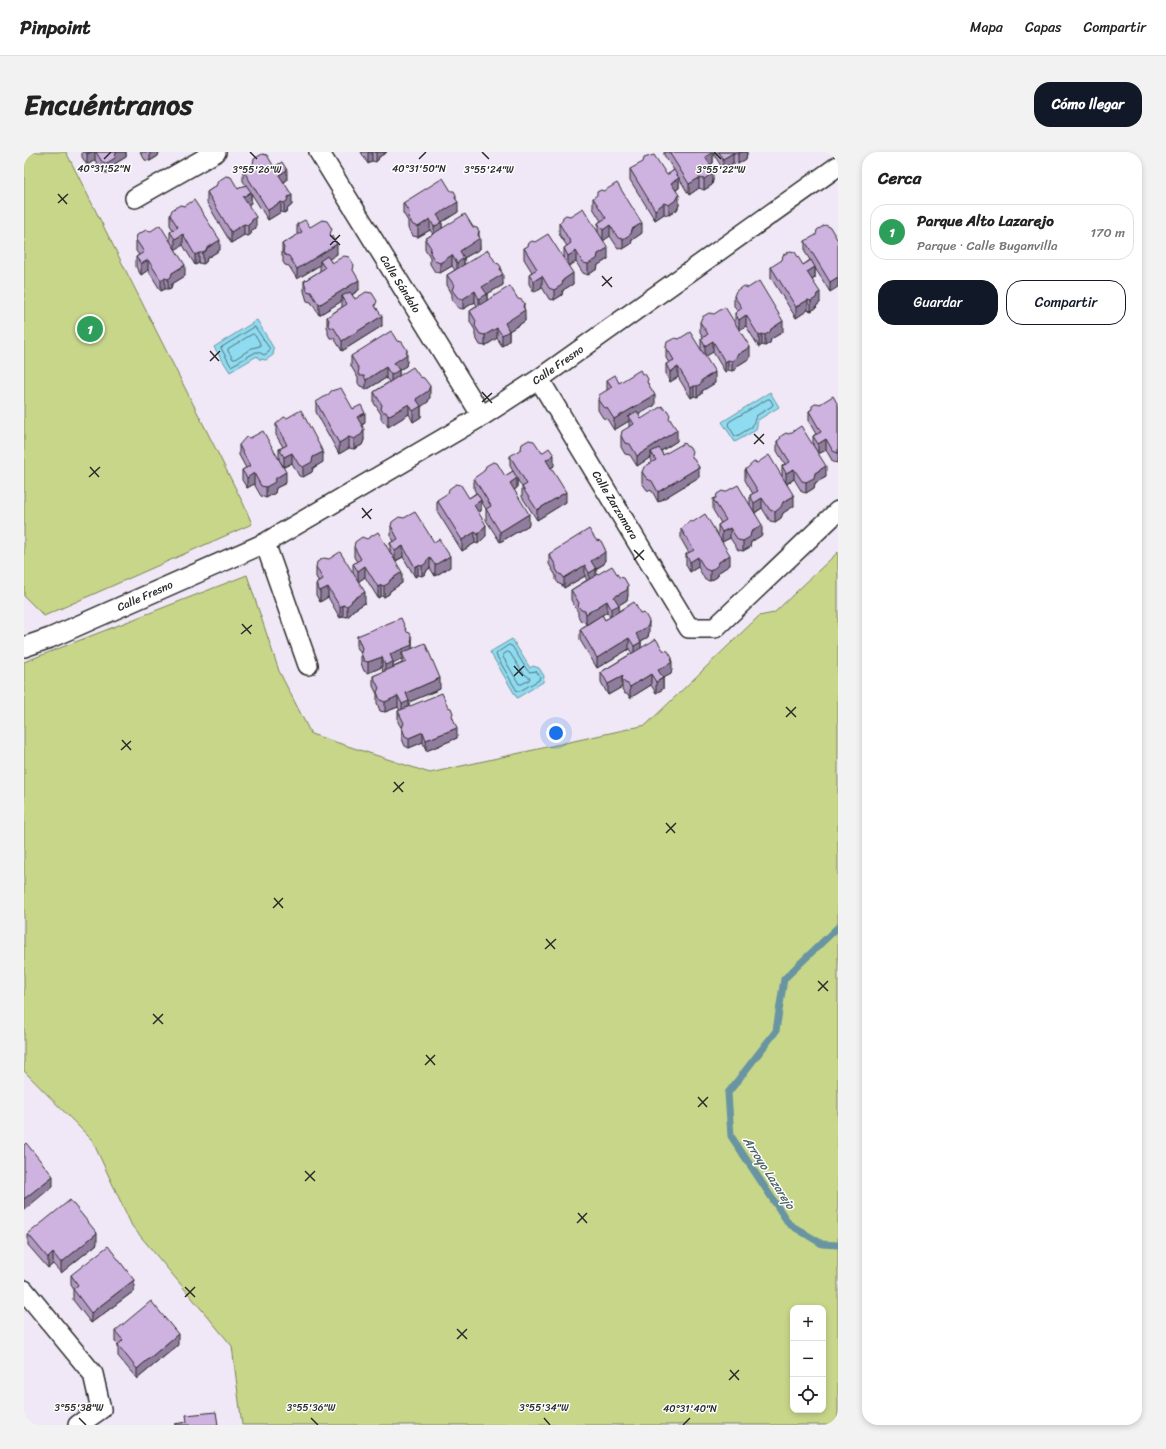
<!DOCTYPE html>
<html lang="es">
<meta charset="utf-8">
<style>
body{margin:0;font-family:Sriracha,sans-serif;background:#f2f2f2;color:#222}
.controls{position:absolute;right:12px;bottom:12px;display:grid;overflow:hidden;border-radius:8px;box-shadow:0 2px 6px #0003}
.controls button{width:36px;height:36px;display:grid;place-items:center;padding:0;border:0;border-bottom:1px solid #e0e0e0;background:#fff;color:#222;font:20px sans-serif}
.you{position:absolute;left:532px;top:581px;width:14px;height:14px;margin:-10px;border:3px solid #fff;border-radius:50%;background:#1a73e8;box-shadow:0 0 0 6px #1a73e833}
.badge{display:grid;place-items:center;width:26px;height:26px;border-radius:50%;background:#111827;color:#fff;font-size:13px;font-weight:700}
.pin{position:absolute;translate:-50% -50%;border:2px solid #fff;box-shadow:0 1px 4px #0006}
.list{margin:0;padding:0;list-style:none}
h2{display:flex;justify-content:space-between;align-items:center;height:52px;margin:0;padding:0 16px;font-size:17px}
h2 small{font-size:13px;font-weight:400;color:#767676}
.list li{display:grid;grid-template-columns:26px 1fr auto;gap:12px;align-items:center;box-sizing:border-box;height:56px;margin:0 8px 8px;padding:0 8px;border:1px solid #e0e0e0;border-radius:16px}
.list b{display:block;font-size:15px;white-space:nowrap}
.list p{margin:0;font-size:13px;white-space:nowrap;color:#767676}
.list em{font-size:13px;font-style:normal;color:#767676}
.actions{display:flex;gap:8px;padding:12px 16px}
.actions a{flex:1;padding:9px 0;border:1px solid #111827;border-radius:16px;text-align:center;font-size:14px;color:#111827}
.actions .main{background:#111827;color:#fff}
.icon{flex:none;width:22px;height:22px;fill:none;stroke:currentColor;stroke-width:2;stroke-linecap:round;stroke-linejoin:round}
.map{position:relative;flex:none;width:814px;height:1273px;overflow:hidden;border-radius:16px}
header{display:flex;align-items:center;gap:24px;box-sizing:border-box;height:56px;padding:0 20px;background:#fff;border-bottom:1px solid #e0e0e0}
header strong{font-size:19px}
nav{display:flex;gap:22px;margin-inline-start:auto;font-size:14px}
.intro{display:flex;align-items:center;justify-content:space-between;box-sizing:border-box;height:96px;padding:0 24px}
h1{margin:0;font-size:28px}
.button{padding:10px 18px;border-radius:16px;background:#111827;color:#fff;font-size:14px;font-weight:700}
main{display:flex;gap:24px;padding:0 24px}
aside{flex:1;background:#fff;border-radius:16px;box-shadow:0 2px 6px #0003}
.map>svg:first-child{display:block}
.green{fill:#c8d68a;stroke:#7a805a;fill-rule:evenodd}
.water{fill:#8fdbf0;stroke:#6795a1}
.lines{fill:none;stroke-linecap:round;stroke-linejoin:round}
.shore{stroke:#53717a;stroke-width:1}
.stream{stroke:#6795a1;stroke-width:7}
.street-casing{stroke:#2b2b2b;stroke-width:22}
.street{stroke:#fff;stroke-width:19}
.wall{fill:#b199c1;stroke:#2b2b2b;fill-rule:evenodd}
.shaded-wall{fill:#907d9d;stroke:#2b2b2b}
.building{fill:#ceb2e0;stroke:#2b2b2b}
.ticks{fill:none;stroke:#2b2b2b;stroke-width:1.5}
.labels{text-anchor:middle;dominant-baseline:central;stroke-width:3;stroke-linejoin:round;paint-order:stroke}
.street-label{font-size:11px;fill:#2b2b2b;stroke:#fff}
.water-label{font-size:12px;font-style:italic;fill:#496066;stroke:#fff}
.ticks-label{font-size:10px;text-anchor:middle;fill:#2b2b2b;stroke:#fff;stroke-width:3;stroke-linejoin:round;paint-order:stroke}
</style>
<header>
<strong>Pinpoint</strong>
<nav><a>Mapa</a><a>Capas</a><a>Compartir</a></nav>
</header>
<div class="intro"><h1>Encuéntranos</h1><a class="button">Cómo llegar</a></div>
<main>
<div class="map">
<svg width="814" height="1273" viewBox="0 0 814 1273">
<rect width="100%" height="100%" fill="#f0e8f6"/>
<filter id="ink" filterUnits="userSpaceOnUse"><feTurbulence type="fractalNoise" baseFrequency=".025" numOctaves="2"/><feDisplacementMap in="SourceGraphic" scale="8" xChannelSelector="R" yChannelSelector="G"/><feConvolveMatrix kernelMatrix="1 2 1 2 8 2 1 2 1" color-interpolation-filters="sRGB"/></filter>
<g filter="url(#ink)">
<path class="green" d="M 0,0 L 42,0 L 220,353 L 228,372 L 20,464 L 0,444 Z
M 814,400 L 814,1273 L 218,1273 L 208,1194 L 108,1074 L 68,988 L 0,919 L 0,510 L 223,423 L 255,519 L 287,582 L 406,621 L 622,573 L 735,464 L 750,461 ZM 769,1156 L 799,1156 L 799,1258 L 769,1258 Z"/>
<path class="water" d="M 233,168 L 250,197 L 249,203 L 242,208 L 235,207 L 233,204 L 206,220 L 190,195 Z
M 746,240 L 755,255 L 734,268 L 732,278 L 711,290 L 698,270 Z
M 488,487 L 506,516 L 509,514 L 515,516 L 520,524 L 519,530 L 493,546 L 466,500 Z"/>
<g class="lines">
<path class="shore" d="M 231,175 L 246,197 L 245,200 L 240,203 L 235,200 L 232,200 L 207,214 L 197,196 Z
M 229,182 C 232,183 237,191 236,194 L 228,196 L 211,207 L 209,207 L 204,199 L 204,197 Z
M 744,247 L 746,247 L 749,252 L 748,254 L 732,264 L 728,275 L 713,284 L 711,284 L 704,273 L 705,270 Z
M 485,493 L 488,494 L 503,518 L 506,520 L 512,519 L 516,524 L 515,528 L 496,539 L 493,539 L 472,503 L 473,501 Z
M 484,500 L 486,501 L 499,521 L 506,526 L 505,528 L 498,532 L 495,532 L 479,505 L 479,503 Z"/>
<path class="stream" d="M 814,775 L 760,827 L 752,879 L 704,941 L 707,984 L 765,1072 L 798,1092 L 814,1093"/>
<defs>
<path id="street" d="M 295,0 L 458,264
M 111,46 L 192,0
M 515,227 L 665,476 L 691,476 L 814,359
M 241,391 L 284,513
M 0,495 L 26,486 L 241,391 L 458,264 L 515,227 L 814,14
M 0,1138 L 69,1222 L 77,1257 L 54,1273"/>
</defs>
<use href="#street" class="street-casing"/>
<use href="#street" class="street"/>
</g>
<path class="wall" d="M 58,0 L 102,0 L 102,5 L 92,11 L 91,16 L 83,21 L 78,20 L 71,8 L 63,13 L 58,5 Z
M 116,0 L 135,0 L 134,4 L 126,9 L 121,8 Z
M 337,0 L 363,0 L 355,5 L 354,8 L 352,10 L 348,9 L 344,12 Z
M 640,0 L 723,0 L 723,2 L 722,7 L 714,12 L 709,11 L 699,17 L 689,1 L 689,11 L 686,13 L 689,28 L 688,33 L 680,38 L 675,36 L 665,43 L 655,26 L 655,36 L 652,38 L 655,53 L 653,58 L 645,63 L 640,62 L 631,68 L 606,28 L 606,17 L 643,23 L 650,18 L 640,3 Z
M 250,15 L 263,28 L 260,30 L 268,53 L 264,56 L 263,59 L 260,61 L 257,60 L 244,68 L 227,41 L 227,51 L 224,53 L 232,76 L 228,78 L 227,82 L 224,84 L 220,83 L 207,91 L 183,51 L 183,40 L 192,34 L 214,37 L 222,33 L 219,29 L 219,18 Z
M 569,46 L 618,81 L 608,88 L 607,92 L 599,97 L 594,96 L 586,84 L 579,89 L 584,107 L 574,113 L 573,117 L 564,123 L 559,121 L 552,110 L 544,114 L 549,132 L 539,138 L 538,143 L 530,148 L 525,147 L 518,135 L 510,140 L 505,132 L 505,122 L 508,120 L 500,107 L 500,96 L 540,106 L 540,96 L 543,94 L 535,82 L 535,71 L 538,69 L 574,81 L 574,71 L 577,69 L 569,56 Z
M 432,48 L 434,60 L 418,70 L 418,76 L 455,84 L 456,97 L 440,106 L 440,112 L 477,120 L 479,133 L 463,142 L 463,149 L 500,156 L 501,169 L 485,179 L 485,189 L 478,194 L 473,186 L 461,194 L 456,193 L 451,184 L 451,178 L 446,170 L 446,159 L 453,154 L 451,150 L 439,157 L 434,156 L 428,148 L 428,142 L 423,133 L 423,123 L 431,118 L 428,114 L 416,121 L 411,120 L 406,112 L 406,105 L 401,97 L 401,87 L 409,82 L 406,78 L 394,85 L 389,84 L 384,76 L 384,69 L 379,61 L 379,51 Z
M 146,63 L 196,98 L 183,106 L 182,110 L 179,112 L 175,111 L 171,113 L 159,93 L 151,97 L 161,124 L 148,132 L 147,136 L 144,137 L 141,137 L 137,139 L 124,118 L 117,123 L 112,115 L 112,105 L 115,103 L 112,99 L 112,88 L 146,90 L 146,80 L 149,78 L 146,73 Z
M 273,72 L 286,75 L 308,84 L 313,102 L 305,107 L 308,111 L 330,120 L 335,138 L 328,143 L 331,147 L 353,156 L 358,174 L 318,199 L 310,186 L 306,186 L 304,182 L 304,177 L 303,175 L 303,165 L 318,155 L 318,149 L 295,163 L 287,150 L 283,149 L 280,139 L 280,129 L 296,119 L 296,113 L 273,127 L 265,114 L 261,113 L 259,110 L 259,105 L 258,103 L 258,92 L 273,83 Z
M 813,87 L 806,140 L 791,116 L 791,126 L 788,128 L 796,151 L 793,153 L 792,156 L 787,159 L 784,158 L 772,166 L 747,126 L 747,115 L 779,113 L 786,108 L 781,100 L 781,89 Z
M 710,144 L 759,180 L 747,187 L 746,191 L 741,194 L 738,193 L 735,195 L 722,174 L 715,178 L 726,206 L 713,214 L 712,217 L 708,219 L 704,218 L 701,220 L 689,200 L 681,204 L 691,231 L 678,239 L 678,242 L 673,245 L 670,244 L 667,246 L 654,225 L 646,230 L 642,223 L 642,212 L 645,211 L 642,206 L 642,195 L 655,187 L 677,197 L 677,187 L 679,185 L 676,180 L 676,170 L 711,171 L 711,161 L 713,159 L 710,154 Z
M 327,204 L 383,209 L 382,214 L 375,218 L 375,225 L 406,245 L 404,250 L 397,254 L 397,265 L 389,270 L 385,262 L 364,275 L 362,271 L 359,270 L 357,267 L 357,262 L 350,251 L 350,240 L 365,230 L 362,226 L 342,238 L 340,235 L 336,234 L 334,231 L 334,226 L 327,214 Z
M 583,228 L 595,231 L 624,231 L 631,253 L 614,263 L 617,267 L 646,267 L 653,289 L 637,299 L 639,303 L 668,304 L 675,325 L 634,350 L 628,339 L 623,338 L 618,331 L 618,320 L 627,311 L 627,305 L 613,314 L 606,303 L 601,302 L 597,295 L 597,284 L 605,275 L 605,269 L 590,278 L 583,267 L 579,266 L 574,258 L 574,248 L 583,238 Z
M 292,250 L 329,257 L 341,271 L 338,273 L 340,288 L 338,293 L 330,297 L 325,296 L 315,302 L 292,260 Z
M 796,252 L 814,253 L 814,311 L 809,310 L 802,298 L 794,302 L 802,325 L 791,331 L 790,336 L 782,341 L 778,340 L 770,327 L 763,332 L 770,354 L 759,361 L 757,366 L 751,370 L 746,369 L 738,356 L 731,361 L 738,383 L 727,390 L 726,395 L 719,399 L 714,398 L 706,386 L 698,390 L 706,413 L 695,420 L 693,425 L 686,429 L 681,428 L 674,415 L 666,420 L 662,413 L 662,402 L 665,401 L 657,387 L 657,377 L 694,383 L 694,373 L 697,371 L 689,358 L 689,347 L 726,353 L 726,343 L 729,342 L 721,328 L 721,318 L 758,324 L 758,314 L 761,312 L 753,299 L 753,289 L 789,294 L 789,284 L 792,282 L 785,270 L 785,259 Z
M 252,272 L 299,310 L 289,316 L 288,320 L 279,325 L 275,324 L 268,311 L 260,315 L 255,308 L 255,297 L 259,295 L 252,283 Z
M 215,293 L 262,331 L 252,336 L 251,341 L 242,346 L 237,344 L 230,332 L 223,336 L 218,328 L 218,318 L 222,316 L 215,303 Z
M 518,301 L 530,314 L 527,316 L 542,350 L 513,368 L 498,345 L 498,335 L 493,327 L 493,336 L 490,338 L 505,373 L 476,390 L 462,368 L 462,357 L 457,349 L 457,359 L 454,360 L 462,384 L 454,392 L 451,391 L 438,399 L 413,359 L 413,348 L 445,346 L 452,341 L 450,337 L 450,326 L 481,324 L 489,319 L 486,314 L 486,304 Z
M 367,374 L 410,390 L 426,415 L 411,424 L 406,416 L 403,418 L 402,421 L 398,424 L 394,423 L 391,425 L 379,405 L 372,409 L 378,431 L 366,439 L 365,442 L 360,445 L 357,444 L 354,446 L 341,425 L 334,430 L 341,451 L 328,459 L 327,462 L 323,465 L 319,464 L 316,466 L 304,445 L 296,450 L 292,443 L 292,432 L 295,430 L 292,425 L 292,415 L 329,422 L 329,412 L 333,410 L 330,405 L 330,395 L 366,400 L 366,391 L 369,390 L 367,385 Z
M 525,402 L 581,407 L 580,412 L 572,417 L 572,423 L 604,443 L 603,448 L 595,453 L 595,459 L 625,480 L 624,485 L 617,489 L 617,496 L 648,517 L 647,522 L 639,526 L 639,537 L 632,541 L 627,533 L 606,546 L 604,542 L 601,542 L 598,537 L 598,535 L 584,543 L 577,530 L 577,520 L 608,501 L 605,497 L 573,516 L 556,488 L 556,477 L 562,473 L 561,470 L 557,469 L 554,464 L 554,460 L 547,448 L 547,438 L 563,428 L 561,424 L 540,436 L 538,433 L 535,432 L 532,428 L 532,424 L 525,412 ZM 583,460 L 586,465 L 581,468 L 578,463 Z
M 383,480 L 388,486 L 388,496 L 416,537 L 385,550 L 385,555 L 429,567 L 433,586 L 402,599 L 399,590 L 385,596 L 381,594 L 378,587 L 378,577 L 374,570 L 374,559 L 376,559 L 374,555 L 361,560 L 356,559 L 353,551 L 353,542 L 349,534 L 349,524 L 359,520 L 358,515 L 344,521 L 340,519 L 337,511 L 337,502 L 333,495 L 333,484 ZM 378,507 L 378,511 L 369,515 L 369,511 Z
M 4,1082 L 73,1092 L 37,1121 L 29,1112 L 24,1116 L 4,1093 Z
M 47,1123 L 110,1139 L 67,1171 L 49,1148 L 49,1136 L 47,1133 Z
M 91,1179 L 154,1193 L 113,1227 L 94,1204 L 94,1193 L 91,1190 Z"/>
<path class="shaded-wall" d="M 67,0 L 71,0 L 71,8 L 63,13 L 63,2 Z
M 93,0 L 102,0 L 102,5 L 92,11 L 91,16 L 83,21 L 83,11 Z
M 126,0 L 135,0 L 134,4 L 126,9 Z
M 346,0 L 348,0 L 348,9 L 344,12 L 344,1 Z
M 352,0 L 363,0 L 355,5 L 354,8 L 352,10 Z
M 689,0 L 689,11 L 681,16 L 681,5 Z
M 717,0 L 723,0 L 722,7 L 714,12 L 714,2 Z
M 709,1 L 709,11 L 699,17 L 699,7 Z
M 689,17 L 689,28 L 688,33 L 680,38 L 680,27 Z
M 263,18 L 263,28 L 255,33 L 255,23 Z
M 655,26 L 655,36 L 647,41 L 647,31 Z
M 675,26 L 675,36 L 665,43 L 665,32 Z
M 227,40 L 227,51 L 219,55 L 219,45 Z
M 268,43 L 268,53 L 264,56 L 263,59 L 260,61 L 260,51 L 264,45 Z
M 432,43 L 432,51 L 434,50 L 434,60 L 418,70 L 418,81 L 410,85 L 410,75 L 413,63 L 431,46 Z
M 655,43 L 655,53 L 653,58 L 645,63 L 645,53 Z
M 257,50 L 257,60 L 244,68 L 244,58 Z
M 640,51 L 640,62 L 631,68 L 631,58 Z
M 232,65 L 232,76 L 228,78 L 227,82 L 224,84 L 224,73 L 228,68 Z
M 406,67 L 406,78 L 394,85 L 394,75 Z
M 618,71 L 618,81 L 608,88 L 607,92 L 599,97 L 599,87 L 608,77 Z
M 220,72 L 220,83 L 207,91 L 207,80 Z
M 586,73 L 586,84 L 579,89 L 579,78 Z
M 455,79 L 455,87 L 456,86 L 456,97 L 440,106 L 440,117 L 433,121 L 433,111 L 436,99 L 454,83 Z
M 159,82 L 159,93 L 151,98 L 151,87 Z
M 196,88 L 196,98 L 183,106 L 182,110 L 179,112 L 179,101 L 183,96 Z
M 313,92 L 313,102 L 298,112 L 296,109 L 296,113 L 273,127 L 273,117 Z
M 584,96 L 584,107 L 574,113 L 573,117 L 564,123 L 564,112 L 574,102 Z
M 552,99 L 552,110 L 544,114 L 544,104 Z
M 175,101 L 175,111 L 171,113 L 171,103 Z
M 428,103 L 428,114 L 416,121 L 416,111 Z
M 124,108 L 124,118 L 117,123 L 117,112 Z
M 161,113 L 161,124 L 148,132 L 147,136 L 144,137 L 144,127 L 148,121 Z
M 477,115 L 477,123 L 479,122 L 479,133 L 463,142 L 463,153 L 455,157 L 455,147 L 458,135 L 476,118 Z
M 791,115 L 791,126 L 783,130 L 783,120 Z
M 549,121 L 549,132 L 539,138 L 538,143 L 530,148 L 530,138 L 539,128 Z
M 518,124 L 518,135 L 510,140 L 510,129 Z
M 814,125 L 814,135 L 806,140 L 806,130 Z
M 141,126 L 141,137 L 137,139 L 137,128 Z
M 335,128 L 335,138 L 320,148 L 318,144 L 318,149 L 295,163 L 295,153 Z
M 451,139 L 451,150 L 439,157 L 439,147 Z
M 796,140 L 796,151 L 793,153 L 792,156 L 787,159 L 787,149 L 793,142 Z
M 784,148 L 784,158 L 772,166 L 772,155 Z
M 500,151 L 500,159 L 501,158 L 501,169 L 485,179 L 485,189 L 478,194 L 478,183 L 481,171 L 499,155 Z
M 722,163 L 722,174 L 715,178 L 715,168 Z
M 358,164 L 358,174 L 318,199 L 318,189 Z
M 759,169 L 759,180 L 747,187 L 746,191 L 741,194 L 741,183 L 747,177 Z
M 473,176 L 473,186 L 461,194 L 461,183 Z
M 738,182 L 738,193 L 735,195 L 735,184 Z
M 689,189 L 689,200 L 681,205 L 681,194 Z
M 726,195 L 726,206 L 713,214 L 712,217 L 708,219 L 708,209 L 713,203 Z
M 383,198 L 383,209 L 382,214 L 375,218 L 375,229 L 367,233 L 367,223 L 370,211 Z
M 704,208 L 704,218 L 701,220 L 701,210 Z
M 362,215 L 362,226 L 342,238 L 342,228 Z
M 654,215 L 654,225 L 646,230 L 646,220 Z
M 691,220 L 691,231 L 678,239 L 678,242 L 673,245 L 673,234 L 678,228 Z
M 406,234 L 406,245 L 404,250 L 397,255 L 397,254 L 397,265 L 389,270 L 389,259 L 392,247 Z
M 670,234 L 670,244 L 667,246 L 667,236 Z
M 631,243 L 631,253 L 607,267 L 605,264 L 605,269 L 590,278 L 590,267 Z
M 385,252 L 385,262 L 364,275 L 364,264 Z
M 341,261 L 341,271 L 333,275 L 333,265 Z
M 340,277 L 340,288 L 338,293 L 330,297 L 330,287 Z
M 653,278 L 653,289 L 629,304 L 627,300 L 627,305 L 613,314 L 613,304 Z
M 325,285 L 325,296 L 315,302 L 315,291 Z
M 802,287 L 802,298 L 794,302 L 794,292 Z
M 299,300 L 299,310 L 289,316 L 288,320 L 279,325 L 279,315 L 289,305 Z
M 268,301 L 268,311 L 260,315 L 260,305 Z
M 530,303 L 530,314 L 522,319 L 522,308 Z
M 802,314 L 802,325 L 791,331 L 790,336 L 782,341 L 782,330 L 791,321 Z
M 675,315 L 675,325 L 634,350 L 634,340 Z
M 770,317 L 770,327 L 762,332 L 762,321 Z
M 262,320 L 262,331 L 252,336 L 251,341 L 242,346 L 242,335 L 252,326 Z
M 230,321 L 230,332 L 223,336 L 223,326 Z
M 493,326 L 493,336 L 486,341 L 486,331 Z
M 542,340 L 542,350 L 513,368 L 513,358 Z
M 770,344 L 770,354 L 759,361 L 757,366 L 751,370 L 751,360 L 759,350 Z
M 738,346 L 738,356 L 730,361 L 730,351 Z
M 457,348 L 457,359 L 450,363 L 450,353 Z
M 505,362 L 505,373 L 476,390 L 476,380 Z
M 462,373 L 462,384 L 454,392 L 454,382 Z
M 738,373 L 738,383 L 727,390 L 726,395 L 719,399 L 719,389 L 727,380 Z
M 706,376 L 706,386 L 698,390 L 698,380 Z
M 451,380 L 451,391 L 438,399 L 438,388 Z
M 379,394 L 379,405 L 371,409 L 371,399 Z
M 581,397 L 581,407 L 580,412 L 567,419 L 567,409 Z
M 706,403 L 706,413 L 695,420 L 693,425 L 686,429 L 686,419 L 695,410 Z
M 426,404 L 426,415 L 411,424 L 411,413 Z
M 674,405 L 674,415 L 666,420 L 666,410 Z
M 406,406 L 406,416 L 403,418 L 402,421 L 398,424 L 398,414 L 403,408 Z
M 394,413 L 394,423 L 391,425 L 391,415 Z
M 561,413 L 561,424 L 540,436 L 540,426 Z
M 341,414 L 341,425 L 334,430 L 334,419 Z
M 572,417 L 572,427 L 565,431 L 565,421 Z
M 378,420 L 378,431 L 366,439 L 365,442 L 360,445 L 360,434 L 366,428 Z
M 357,433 L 357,444 L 354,446 L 354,435 Z
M 604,433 L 604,443 L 603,448 L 595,453 L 595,463 L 587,468 L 587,457 L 590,445 Z
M 304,435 L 304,445 L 296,450 L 296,439 Z
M 341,440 L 341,451 L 328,459 L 327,462 L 323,465 L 323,454 L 328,448 Z
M 583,449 L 583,460 L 562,473 L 562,462 Z
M 319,453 L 319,464 L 316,466 L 316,455 Z
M 625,469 L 625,480 L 624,485 L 612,492 L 612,482 Z
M 388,486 L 388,503 L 378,501 L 378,507 L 369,511 L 369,521 L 361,524 L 361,513 L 366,502 L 387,489 Z
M 605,486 L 605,497 L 573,516 L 573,506 Z
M 617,490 L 617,500 L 610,504 L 610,494 Z
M 358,505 L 358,515 L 344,521 L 344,510 Z
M 648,506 L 648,517 L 647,522 L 634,529 L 634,518 Z
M 627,522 L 627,533 L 606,546 L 606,535 Z
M 599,524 L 598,527 L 598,535 L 584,543 L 584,532 Z
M 416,526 L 416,537 L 385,550 L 385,560 L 378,563 L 378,552 L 382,541 Z
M 639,526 L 639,537 L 632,541 L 632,530 Z
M 374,544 L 374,555 L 361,560 L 361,550 Z
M 433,576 L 433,586 L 402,599 L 402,588 Z
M 399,580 L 399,590 L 385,596 L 385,586 Z
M 29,1024 L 29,1034 L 0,1058 L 0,1047 Z
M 73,1081 L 73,1092 L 37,1121 L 37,1111 Z
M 29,1101 L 29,1112 L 24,1116 L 24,1106 Z
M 110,1128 L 110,1139 L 67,1171 L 67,1161 Z
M 154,1182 L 154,1193 L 113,1227 L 113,1217 Z"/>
<path class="building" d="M 62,0 L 67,0 L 63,2 Z
M 72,0 L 93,0 L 92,1 L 91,6 L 83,11 L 78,10 Z
M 645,0 L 689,0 L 681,5 L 689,17 L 688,22 L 680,27 L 675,26 L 665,32 Z
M 695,0 L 717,0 L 714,2 L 709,1 L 699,7 Z
M 238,2 L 243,3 L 250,15 L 258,10 L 263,18 L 255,23 L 268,43 L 264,45 L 263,49 L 260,51 L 257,50 L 244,58 L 219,18 L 229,12 L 230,7 Z
M 630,3 L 643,23 L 650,18 L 655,26 L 647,31 L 655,43 L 653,47 L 645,53 L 640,51 L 631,58 L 606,17 L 619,10 L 620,6 Z
M 202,24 L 207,25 L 214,37 L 222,33 L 227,40 L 219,45 L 232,65 L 228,68 L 227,71 L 224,73 L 220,72 L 207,80 L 183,40 L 192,34 L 194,29 Z
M 419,26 L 427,39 L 430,39 L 432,43 L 431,46 L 434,50 L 413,63 L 418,70 L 410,75 L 406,67 L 394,75 L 389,73 L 384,65 L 385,60 L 379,51 Z
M 593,31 L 618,71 L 608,77 L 607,82 L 599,87 L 594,86 L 586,73 L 579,78 L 574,71 L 582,66 L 569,46 L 573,43 L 573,40 L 577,38 L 580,39 Z
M 170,48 L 196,88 L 183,96 L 182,99 L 179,101 L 175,101 L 171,103 L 159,82 L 151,87 L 146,80 L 154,75 L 146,63 L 148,58 L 156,53 L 161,54 Z
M 559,56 L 584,96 L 574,102 L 573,107 L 564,112 L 559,111 L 552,99 L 544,104 L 540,96 L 547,91 L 535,71 L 538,69 L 539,65 L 542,63 L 546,64 Z
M 441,62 L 449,75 L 453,76 L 455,79 L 454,83 L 456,86 L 436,99 L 440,106 L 433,111 L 428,103 L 416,111 L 411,109 L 406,101 L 407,96 L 401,87 Z
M 281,68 L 286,75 L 298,68 L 303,69 L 308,77 L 306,82 L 313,92 L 273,117 L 265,104 L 261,103 L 259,100 L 260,96 L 258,92 L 278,80 L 273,72 Z
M 136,73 L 161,113 L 148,121 L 147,125 L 144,127 L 141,126 L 137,128 L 124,108 L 117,112 L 112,105 L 120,100 L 112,88 L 113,83 L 122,78 L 127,79 Z
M 801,73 L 806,75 L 813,87 L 814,87 L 814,125 L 806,130 L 781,89 L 792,83 L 793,78 Z
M 524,82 L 549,121 L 539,128 L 538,133 L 530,138 L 525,136 L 518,124 L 510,129 L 505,122 L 513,117 L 500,96 L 504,94 L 505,91 L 508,89 L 511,90 Z
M 464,98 L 472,111 L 475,112 L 477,115 L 476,118 L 479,122 L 458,135 L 463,142 L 455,147 L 451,139 L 439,147 L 434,146 L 428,138 L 430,133 L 423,123 Z
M 766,99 L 771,100 L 779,113 L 787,108 L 791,115 L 783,120 L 796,140 L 793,142 L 792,146 L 787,149 L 784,148 L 772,155 L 747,115 L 758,108 L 759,103 Z
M 303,104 L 308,111 L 320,104 L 325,105 L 330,113 L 329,118 L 335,128 L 295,153 L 287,140 L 283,139 L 280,129 L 301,116 L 296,109 Z
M 735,129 L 759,169 L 747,177 L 746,180 L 741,183 L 738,182 L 735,184 L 722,163 L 715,168 L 711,161 L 718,156 L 710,144 L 712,139 L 719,134 L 724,136 Z
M 486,134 L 494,147 L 498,148 L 500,151 L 499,155 L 501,158 L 481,171 L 485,179 L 478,183 L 473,176 L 461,183 L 456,182 L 451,174 L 452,169 L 446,159 Z
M 326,140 L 331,147 L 342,140 L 348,141 L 353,149 L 351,154 L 358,164 L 318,189 L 310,176 L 306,175 L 304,172 L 305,168 L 303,165 L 323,152 L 318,144 Z
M 701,155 L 726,195 L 713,203 L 712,206 L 708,209 L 704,208 L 701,210 L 689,189 L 681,194 L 677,187 L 684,182 L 676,170 L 678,165 L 685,161 L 690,162 Z
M 367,179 L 373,189 L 378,190 L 383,198 L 382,203 L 370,211 L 375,218 L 367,223 L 362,215 L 342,228 L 340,224 L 336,224 L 334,221 L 335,217 L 327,204 Z
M 666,180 L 691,220 L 678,228 L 678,231 L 673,234 L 670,234 L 667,236 L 654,215 L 646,220 L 642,212 L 650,208 L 642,195 L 643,190 L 651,186 L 655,187 Z
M 389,215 L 396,225 L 400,226 L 406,234 L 404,239 L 392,247 L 397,254 L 389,259 L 385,252 L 364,264 L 362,260 L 359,260 L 357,257 L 358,253 L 350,240 Z
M 616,218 L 618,222 L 621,222 L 624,227 L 623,230 L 631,243 L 590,267 L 583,256 L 579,255 L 574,248 L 575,243 L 588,235 L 583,228 L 591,223 L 595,231 Z
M 317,236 L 329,257 L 337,253 L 341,261 L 333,265 L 340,277 L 338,282 L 330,287 L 325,285 L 315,291 L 292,250 L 305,242 L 307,239 Z
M 809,244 L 814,253 L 814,301 L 809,299 L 802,287 L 794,292 L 789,284 L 797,280 L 785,259 L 788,257 L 788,254 L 793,251 L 796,252 Z
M 638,254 L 640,257 L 643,258 L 646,263 L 645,266 L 653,278 L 613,304 L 606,292 L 601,291 L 597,284 L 598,279 L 610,272 L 605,264 L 613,259 L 617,267 Z
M 277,258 L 299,300 L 289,305 L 288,310 L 279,315 L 275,313 L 268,301 L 260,305 L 255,297 L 263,293 L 252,272 L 260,265 L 263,266 Z
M 777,274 L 802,314 L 791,321 L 790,326 L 782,330 L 778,329 L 770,317 L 762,321 L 758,314 L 766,310 L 753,289 L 756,287 L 757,284 L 762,281 L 765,282 Z
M 239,279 L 262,320 L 252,326 L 251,330 L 242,335 L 237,334 L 230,321 L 223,326 L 218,318 L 226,314 L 215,293 L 222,285 L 226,286 Z
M 505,288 L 510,289 L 518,301 L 525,296 L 530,303 L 522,308 L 542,340 L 513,358 L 498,335 L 503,332 L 486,304 L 497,297 L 498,292 Z
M 660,291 L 662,294 L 665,295 L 668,299 L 667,303 L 675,315 L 634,340 L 628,329 L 623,327 L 618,320 L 620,315 L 632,308 L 627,300 L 635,296 L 639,303 Z
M 745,303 L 770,344 L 759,350 L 757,355 L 751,360 L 746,358 L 738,346 L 730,351 L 726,343 L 734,339 L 721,318 L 730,310 L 733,311 Z
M 469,310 L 473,311 L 481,324 L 489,319 L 493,326 L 486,331 L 505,362 L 476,380 L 462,357 L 467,354 L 450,326 L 460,319 L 462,314 Z
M 432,332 L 437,333 L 445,346 L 453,341 L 457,348 L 450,353 L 462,373 L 454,382 L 451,380 L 438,388 L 413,348 L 424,341 L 425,337 Z
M 714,333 L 738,373 L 727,380 L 726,385 L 719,389 L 714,388 L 706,376 L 698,380 L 694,373 L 702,368 L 689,347 L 692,346 L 693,342 L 698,339 L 701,340 Z
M 391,360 L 410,390 L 415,387 L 426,404 L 411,413 L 406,406 L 403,408 L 402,411 L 398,414 L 394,413 L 391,415 L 379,394 L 371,399 L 366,391 L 374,387 L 367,374 L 368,370 L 375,365 L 380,366 Z
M 681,362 L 706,403 L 695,410 L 693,414 L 686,419 L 681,417 L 674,405 L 666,410 L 662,402 L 670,398 L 657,377 L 666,369 L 669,370 Z
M 565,377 L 572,388 L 577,389 L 581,397 L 580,401 L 567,409 L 572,417 L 565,421 L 561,413 L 540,426 L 538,423 L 535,422 L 532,417 L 532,414 L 525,402 Z
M 354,380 L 378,420 L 366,428 L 365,431 L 360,434 L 357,433 L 354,435 L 341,414 L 334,419 L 329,412 L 337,407 L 330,395 L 331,390 L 338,385 L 343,387 Z
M 316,400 L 341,440 L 328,448 L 327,451 L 323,454 L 319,453 L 316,455 L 304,435 L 296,439 L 292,432 L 299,427 L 292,415 L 293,410 L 300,406 L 305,407 Z
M 588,414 L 595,425 L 600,426 L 604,433 L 603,438 L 590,445 L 595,453 L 587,457 L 583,449 L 562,462 L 561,459 L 557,458 L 554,454 L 555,451 L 547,438 Z
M 610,450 L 616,461 L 621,462 L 625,469 L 624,474 L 612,482 L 617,490 L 610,494 L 605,486 L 573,506 L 556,477 L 578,463 L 581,468 Z
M 377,466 L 383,480 L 386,481 L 388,486 L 387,489 L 388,493 L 366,502 L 369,510 L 361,513 L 358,505 L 344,510 L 340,509 L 337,501 L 338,496 L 333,484 Z
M 632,487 L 639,498 L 644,499 L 648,506 L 647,511 L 634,518 L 639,526 L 632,530 L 627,522 L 606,535 L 604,532 L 601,531 L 598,527 L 599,524 L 584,532 L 577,520 Z
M 401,491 L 416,526 L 382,541 L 385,549 L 378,552 L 374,544 L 361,550 L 356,548 L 353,540 L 355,536 L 349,524 L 382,510 L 378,501 Z
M 418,541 L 424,555 L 427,556 L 429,561 L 428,564 L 433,576 L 402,588 L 399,580 L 385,586 L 381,584 L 378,576 L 380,571 L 374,559 Z
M 2,991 L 29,1024 L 0,1047 L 0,993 Z
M 46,1048 L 73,1081 L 37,1111 L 29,1101 L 24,1106 L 4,1082 Z
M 84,1094 L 110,1128 L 67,1161 L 49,1137 L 54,1133 L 47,1123 Z
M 127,1149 L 154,1182 L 113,1217 L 94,1193 L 99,1188 L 91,1179 Z
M 192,1260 L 194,1273 L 151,1273 L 150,1272 L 163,1270 L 162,1263 Z"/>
</g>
<path class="ticks" d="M 226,0 L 233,7M 458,0 L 465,7M 690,0 L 697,7M 80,7 L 87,0M 395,7 L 402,0M 34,42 L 43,52M 34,51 L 44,42M 306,83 L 316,93M 306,93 L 316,83M 578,124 L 588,135M 578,134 L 588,125M 186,199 L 195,209M 186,209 L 196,199M 458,240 L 468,251M 458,250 L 468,241M 730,282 L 740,292M 730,292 L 740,282M 66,315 L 75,325M 65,325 L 76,315M 338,356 L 347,367M 338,366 L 348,357M 610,398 L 620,408M 610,408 L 620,398M 218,472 L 227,482M 217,482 L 228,473M 490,514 L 499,524M 490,524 L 500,514M 762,555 L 772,565M 762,565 L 772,555M 98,588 L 107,598M 97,598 L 107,589M 370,630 L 379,640M 369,640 L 380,630M 642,671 L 651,681M 642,681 L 652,671M 250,746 L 259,756M 249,756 L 259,746M 522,787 L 531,797M 521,797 L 532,787M 794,829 L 804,839M 794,839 L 804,829M 129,862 L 139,872M 129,872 L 139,862M 402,903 L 411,913M 401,913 L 411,903M 674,945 L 683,955M 674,955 L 684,945M 281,1019 L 291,1029M 281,1029 L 291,1019M 554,1061 L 563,1071M 553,1071 L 563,1061M 161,1135 L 171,1145M 161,1145 L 171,1135M 433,1177 L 443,1187M 433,1187 L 443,1177M 706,1218 L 715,1228M 705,1228 L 715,1218M 55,1266 L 62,1273M 287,1266 L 294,1273M 520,1266 L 526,1273M 659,1273 L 666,1266"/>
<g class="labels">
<g class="street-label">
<text transform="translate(376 132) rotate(58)">Calle Sándalo</text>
<text transform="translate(534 213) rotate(-35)">Calle Fresno</text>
<text transform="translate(591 353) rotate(59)">Calle Zarzamora</text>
<text transform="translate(121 444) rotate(-24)">Calle Fresno</text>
</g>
<g class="water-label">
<text transform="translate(745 1021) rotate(57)">Arroyo Lazarejo</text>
</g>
</g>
<g class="ticks-label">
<text x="80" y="20">40°31'52"N</text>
<text x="395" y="20">40°31'50"N</text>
<text x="233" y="21">3°55'26"W</text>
<text x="465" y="21">3°55'24"W</text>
<text x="697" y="21">3°55'22"W</text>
<text x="55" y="1259">3°55'38"W</text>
<text x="287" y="1259">3°55'36"W</text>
<text x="520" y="1259">3°55'34"W</text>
<text x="666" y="1260">40°31'40"N</text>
</g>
</svg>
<div class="controls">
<button>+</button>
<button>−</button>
<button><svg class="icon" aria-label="locate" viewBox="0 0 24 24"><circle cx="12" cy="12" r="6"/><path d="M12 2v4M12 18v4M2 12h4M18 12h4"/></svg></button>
</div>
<div class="you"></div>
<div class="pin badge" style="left:66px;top:177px;background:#2e9e5b">1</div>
</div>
<aside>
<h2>Cerca<small></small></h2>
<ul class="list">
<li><span class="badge" style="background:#2e9e5b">1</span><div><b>Parque Alto Lazarejo</b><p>Parque · Calle Buganvilla</p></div><em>170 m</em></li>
</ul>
<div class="actions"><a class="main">Guardar</a><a>Compartir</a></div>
</aside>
</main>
